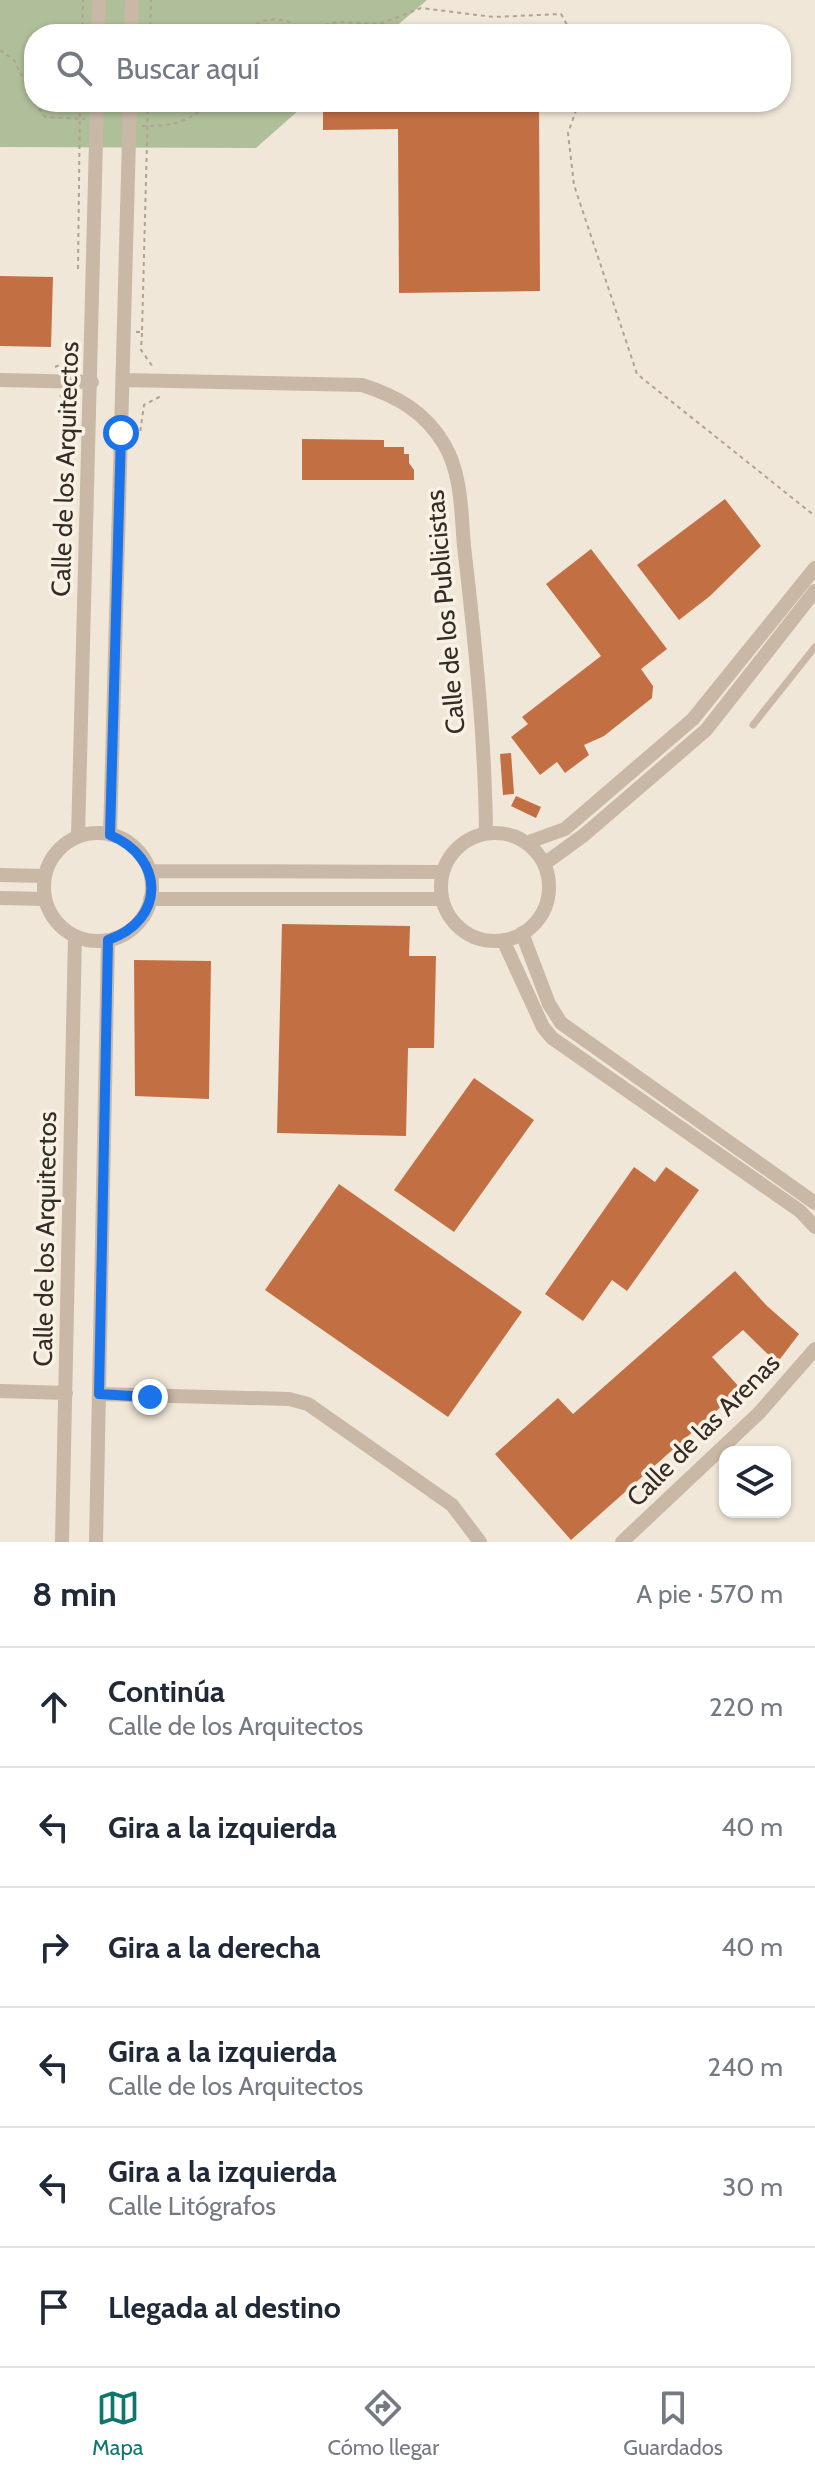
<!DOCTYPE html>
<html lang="es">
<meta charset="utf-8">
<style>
body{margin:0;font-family:Cabin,sans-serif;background:#f2f2f3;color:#1f2937}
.controls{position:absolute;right:24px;bottom:24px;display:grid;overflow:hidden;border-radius:16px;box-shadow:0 2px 6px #0004}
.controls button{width:72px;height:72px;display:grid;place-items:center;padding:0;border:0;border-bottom:2px solid #e0e1e3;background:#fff;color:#1f2937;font:40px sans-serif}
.stop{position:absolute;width:24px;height:24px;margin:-18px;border:6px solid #1a73e8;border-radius:50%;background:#fff}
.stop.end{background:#1a73e8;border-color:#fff;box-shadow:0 2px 8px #0008}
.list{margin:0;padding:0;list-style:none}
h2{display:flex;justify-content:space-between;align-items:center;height:104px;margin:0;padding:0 32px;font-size:34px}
h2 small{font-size:26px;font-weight:400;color:#747a83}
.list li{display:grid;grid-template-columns:52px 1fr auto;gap:24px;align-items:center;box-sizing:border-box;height:120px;padding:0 32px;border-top:2px solid #e0e1e3}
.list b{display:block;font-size:30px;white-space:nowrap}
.list p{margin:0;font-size:26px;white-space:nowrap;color:#747a83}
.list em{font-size:26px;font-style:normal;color:#747a83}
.icon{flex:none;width:44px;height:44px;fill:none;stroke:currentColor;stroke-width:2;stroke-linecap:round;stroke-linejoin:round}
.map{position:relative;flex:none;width:815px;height:1542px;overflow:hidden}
.search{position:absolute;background:#fff;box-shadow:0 2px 6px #0004;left:24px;right:24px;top:24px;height:88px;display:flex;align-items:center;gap:20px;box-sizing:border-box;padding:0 28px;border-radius:32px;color:#747a83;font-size:30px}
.sheet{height:824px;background:#fff}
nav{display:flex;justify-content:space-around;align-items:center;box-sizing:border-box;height:112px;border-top:2px solid #e0e1e3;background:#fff;font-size:22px;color:#747a83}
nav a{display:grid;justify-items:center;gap:4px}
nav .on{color:#0f766e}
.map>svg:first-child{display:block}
.green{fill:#aebf99}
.building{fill:#c36f44}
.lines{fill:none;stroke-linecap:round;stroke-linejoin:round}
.path{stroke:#b3a28f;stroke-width:2;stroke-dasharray:4 4;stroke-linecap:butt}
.lane{stroke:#c8b8a5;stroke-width:7}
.street{stroke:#c8b8a5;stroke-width:14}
.route{stroke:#1a73e8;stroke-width:10}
.labels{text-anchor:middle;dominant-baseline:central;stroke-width:7;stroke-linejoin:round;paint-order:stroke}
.street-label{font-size:26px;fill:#342c26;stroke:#f8f1e4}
</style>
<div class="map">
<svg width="815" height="1542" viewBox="0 0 815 1542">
<rect width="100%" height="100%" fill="#f0e7d8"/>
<path class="green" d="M 0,0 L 427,0 L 387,34 L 34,34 L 34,102 L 308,102 L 256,148 L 0,147 Z"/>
<path class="building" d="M 323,102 L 539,102 L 540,291 L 399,293 L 398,129 L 323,130 Z
M 0,276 L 53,277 L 51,347 L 0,346 Z
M 302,439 L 384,440 L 384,447 L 404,447 L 404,454 L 409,454 L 409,463 L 414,470 L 414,480 L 302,480 Z
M 725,499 L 761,546 L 710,596 L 679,620 L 637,565 Z
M 591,549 L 667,649 L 641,669 L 653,686 L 652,698 L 604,736 L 584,745 L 589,755 L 565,773 L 557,762 L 540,775 L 511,737 L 528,724 L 522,717 L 601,656 L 546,584 Z
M 511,753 L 514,794 L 503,795 L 500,754 Z
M 516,796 L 541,807 L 536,818 L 511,806 Z
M 282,924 L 410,926 L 409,956 L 436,956 L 434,1048 L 408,1048 L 406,1136 L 277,1133 Z
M 134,960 L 211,961 L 209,1099 L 135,1096 Z
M 474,1078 L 534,1120 L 454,1232 L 394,1190 Z
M 634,1167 L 655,1182 L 666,1167 L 699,1190 L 627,1291 L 612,1280 L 583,1321 L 545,1294 Z
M 339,1184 L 522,1312 L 448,1417 L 265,1290 Z
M 735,1271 L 767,1306 L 799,1334 L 777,1363 L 743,1330 L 712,1357 L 741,1389 L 571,1540 L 495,1454 L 558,1398 L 573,1414 Z"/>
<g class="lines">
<path class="path" d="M 82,34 L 83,0
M 150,34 L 151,0
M 243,34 C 264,14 282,17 305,29 L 337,22 L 380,24 L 421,8 L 494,17 L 561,14 L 572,34
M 0,50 L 14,60 L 34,101
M 34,102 L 45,117 L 85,119
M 579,102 L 568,133 L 574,185 L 637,374 L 815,516
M 142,126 C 171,126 188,124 209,102
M 78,269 L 80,102
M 136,332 L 142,332 L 148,102
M 142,333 L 141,350 L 153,367
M 55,367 L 66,362 L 76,349
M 60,395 L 75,414
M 134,433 L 140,433 L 144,405 L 163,395"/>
<path class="lane" d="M 753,725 L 815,647"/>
<path class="street" d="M 98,34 L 99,0
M 131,34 L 132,0
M 0,380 L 92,382
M 123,380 L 362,385 C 397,396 425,412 444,444 C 462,474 461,513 464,546 C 475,641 485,738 486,833
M441 887a54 54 0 1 1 108 0a54 54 0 1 1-108 0Z
M44 887a54 54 0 1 1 108 0a54 54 0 1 1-108 0Z
M 110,835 L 130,102
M 78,837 L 97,102
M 526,843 L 565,829 L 693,719 L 815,568
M 544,864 L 584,835 L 706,730 L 815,591
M 150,871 L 443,872
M 0,875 L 45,876
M 0,898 L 45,899
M 150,899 L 442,899
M 522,933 L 549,1004 L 561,1023 L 815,1203
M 503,940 L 543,1027 L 552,1038 L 800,1211 L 815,1227
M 0,1391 L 66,1393
M 99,1394 L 289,1399 L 308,1404 L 452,1505 L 480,1542
M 62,1542 L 75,936
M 96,1542 L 108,940
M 622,1542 L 759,1413 L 815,1349"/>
</g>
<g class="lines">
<path class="route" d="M 121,433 L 110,835 C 165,858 166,920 108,940 L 99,1394 L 150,1397"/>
</g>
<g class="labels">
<g class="street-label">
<text transform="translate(65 469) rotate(-88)">Calle de los Arquitectos</text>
<text transform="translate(445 612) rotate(-95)">Calle de los Publicistas</text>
<text transform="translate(45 1239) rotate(-89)">Calle de los Arquitectos</text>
<text transform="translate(703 1430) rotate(-45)">Calle de las Arenas</text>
</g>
</g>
</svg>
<div class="controls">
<button><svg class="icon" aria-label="layers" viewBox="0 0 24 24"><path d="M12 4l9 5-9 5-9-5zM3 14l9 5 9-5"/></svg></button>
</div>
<div class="stop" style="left:121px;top:433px"></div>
<div class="stop end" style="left:150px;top:1397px"></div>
<div class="search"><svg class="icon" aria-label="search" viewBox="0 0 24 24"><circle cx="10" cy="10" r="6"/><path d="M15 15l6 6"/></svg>Buscar aquí</div>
</div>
<section class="sheet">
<h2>8 min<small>A pie · 570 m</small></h2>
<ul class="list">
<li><svg class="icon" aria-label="ahead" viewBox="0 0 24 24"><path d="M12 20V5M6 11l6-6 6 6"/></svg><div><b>Continúa</b><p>Calle de los Arquitectos</p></div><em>220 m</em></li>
<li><svg class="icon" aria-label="left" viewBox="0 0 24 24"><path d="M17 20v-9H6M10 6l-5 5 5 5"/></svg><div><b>Gira a la izquierda</b></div><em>40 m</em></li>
<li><svg class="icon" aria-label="right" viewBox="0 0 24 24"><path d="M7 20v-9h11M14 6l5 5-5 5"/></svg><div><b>Gira a la derecha</b></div><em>40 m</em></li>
<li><svg class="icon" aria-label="left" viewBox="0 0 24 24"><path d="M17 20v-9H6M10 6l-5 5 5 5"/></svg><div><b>Gira a la izquierda</b><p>Calle de los Arquitectos</p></div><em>240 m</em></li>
<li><svg class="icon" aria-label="left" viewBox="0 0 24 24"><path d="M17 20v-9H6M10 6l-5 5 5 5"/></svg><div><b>Gira a la izquierda</b><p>Calle Litógrafos</p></div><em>30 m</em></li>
<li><svg class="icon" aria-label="arrive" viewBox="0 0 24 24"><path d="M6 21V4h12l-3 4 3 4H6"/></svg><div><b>Llegada al destino</b></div></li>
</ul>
</section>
<nav>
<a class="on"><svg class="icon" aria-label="map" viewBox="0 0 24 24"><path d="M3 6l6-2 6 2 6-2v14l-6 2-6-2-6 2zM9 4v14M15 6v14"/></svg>Mapa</a>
<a><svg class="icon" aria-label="directions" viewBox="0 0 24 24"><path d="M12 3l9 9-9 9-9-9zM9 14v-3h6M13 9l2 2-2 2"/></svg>Cómo llegar</a>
<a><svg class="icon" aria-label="saved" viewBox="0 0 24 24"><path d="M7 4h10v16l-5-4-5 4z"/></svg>Guardados</a>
</nav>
